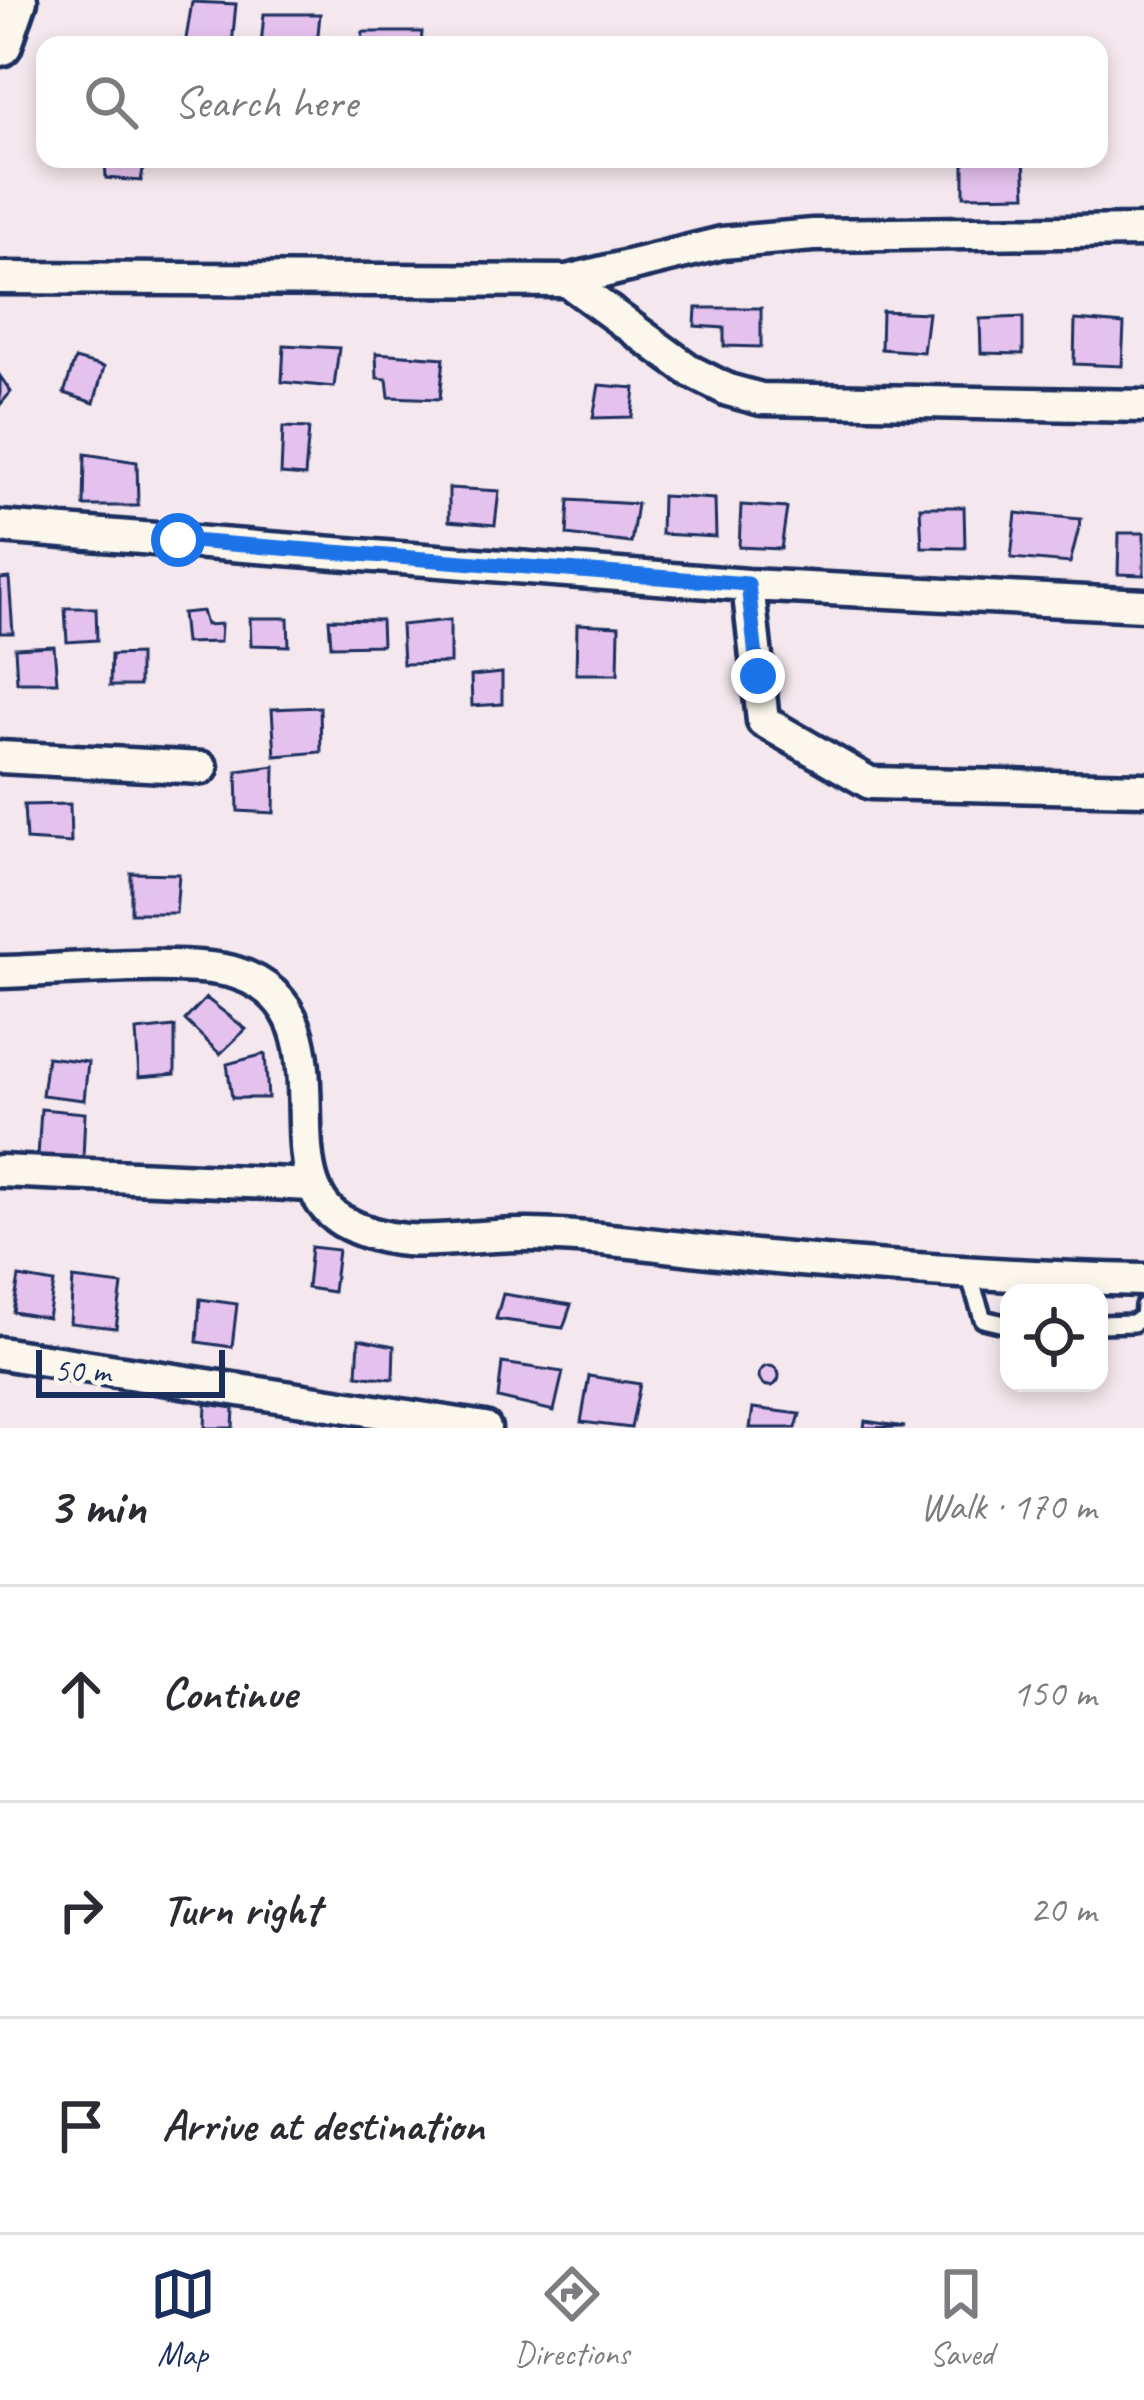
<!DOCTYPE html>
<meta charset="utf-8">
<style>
body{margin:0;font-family:Caveat,sans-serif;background:#f2f2f3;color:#2b2b33}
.controls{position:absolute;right:36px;bottom:36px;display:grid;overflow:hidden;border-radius:24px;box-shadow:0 6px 18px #0003}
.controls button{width:108px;height:108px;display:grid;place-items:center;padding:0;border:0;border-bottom:3px solid #e1e1e2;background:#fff;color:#2b2b33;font:60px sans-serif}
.scale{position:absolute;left:36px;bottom:30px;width:189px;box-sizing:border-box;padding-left:12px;border:6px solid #1b2f5e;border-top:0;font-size:33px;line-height:42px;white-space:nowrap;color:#1b2f5e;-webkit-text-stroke:9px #fbf7ec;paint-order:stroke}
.stop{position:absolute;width:36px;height:36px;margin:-27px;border:9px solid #1a73e8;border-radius:50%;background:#fff}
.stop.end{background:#1a73e8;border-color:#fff;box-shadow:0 3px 12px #0008}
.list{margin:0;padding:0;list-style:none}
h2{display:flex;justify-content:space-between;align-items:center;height:156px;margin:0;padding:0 48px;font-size:51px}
h2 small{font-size:39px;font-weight:400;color:#7c7c81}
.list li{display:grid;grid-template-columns:78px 1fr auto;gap:36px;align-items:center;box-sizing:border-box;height:216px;padding:0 48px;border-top:3px solid #e1e1e2}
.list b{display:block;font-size:45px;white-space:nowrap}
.list em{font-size:39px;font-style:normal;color:#7c7c81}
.icon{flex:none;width:66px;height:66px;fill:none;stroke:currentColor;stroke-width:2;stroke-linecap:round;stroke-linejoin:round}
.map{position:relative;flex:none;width:1144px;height:1428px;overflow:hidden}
.search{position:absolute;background:#fff;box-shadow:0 6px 18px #0003;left:36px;right:36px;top:36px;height:132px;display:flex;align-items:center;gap:30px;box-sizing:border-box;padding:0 42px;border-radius:24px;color:#7c7c81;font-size:45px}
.sheet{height:804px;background:#fff}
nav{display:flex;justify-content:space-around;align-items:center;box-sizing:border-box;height:168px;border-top:3px solid #e1e1e2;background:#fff;font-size:33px;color:#7c7c81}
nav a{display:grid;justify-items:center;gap:6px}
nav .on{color:#1b2f5e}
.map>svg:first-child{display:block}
.building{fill:#e5c2ee;stroke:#1b2f5e;stroke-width:3}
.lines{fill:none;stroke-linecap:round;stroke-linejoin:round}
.lane-casing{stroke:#1b2f5e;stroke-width:24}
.street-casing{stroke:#1b2f5e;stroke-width:39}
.secondary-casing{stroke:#1b2f5e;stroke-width:51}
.lane{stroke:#fbf7ec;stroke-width:15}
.street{stroke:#fbf7ec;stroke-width:30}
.secondary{stroke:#fbf7ec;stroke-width:42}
.route{stroke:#1a73e8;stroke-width:15}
</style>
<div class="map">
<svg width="1144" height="1428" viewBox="0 0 1144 1428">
<rect width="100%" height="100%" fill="#f4e7ed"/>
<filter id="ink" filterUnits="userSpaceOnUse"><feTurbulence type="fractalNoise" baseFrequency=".00833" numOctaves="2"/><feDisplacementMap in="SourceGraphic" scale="24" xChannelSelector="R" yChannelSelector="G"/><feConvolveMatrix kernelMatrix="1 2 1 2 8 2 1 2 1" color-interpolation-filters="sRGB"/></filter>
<g filter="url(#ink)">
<path class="building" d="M 192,2 L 236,4 L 232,45 L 185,45 Z
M 264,14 L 320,14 L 317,45 L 261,45 Z
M 363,32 L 422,32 L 421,45 L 362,45 Z
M 105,159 L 145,159 L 141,181 L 106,178 Z
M 964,159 L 1024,159 L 1026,195 L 964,196 Z
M 696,308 L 761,308 L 761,347 L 724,346 L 724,328 L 695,326 Z
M 882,311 L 928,313 L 923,352 L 881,349 Z
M 1023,317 L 1023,354 L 981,353 L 980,319 Z
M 1075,320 L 1124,324 L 1122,366 L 1074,364 Z
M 284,345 L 339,348 L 334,387 L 282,382 Z
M 376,353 L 444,358 L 440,399 L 389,397 L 387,379 L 377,378 Z
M 75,359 L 104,367 L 94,403 L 64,393 Z
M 0,376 L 11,392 L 0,405 Z
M 599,385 L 635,388 L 632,417 L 593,418 Z
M 283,427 L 309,428 L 305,476 L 281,474 Z
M 85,454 L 137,462 L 138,506 L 84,506 Z
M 449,488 L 499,491 L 495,525 L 449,521 Z
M 662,496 L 715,499 L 716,537 L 661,534 Z
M 569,500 L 637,504 L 631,543 L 567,535 Z
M 741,505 L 787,508 L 781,549 L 739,547 Z
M 920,507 L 964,507 L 965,548 L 922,547 Z
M 1016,513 L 1081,519 L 1070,563 L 1011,558 Z
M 1119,533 L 1144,533 L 1144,575 L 1118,574 Z
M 9,578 L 13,633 L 0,633 L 0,579 Z
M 65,608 L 96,608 L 97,640 L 67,642 Z
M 202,611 L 206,625 L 221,624 L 220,642 L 185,643 L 182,613 Z
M 250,618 L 288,618 L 289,646 L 251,645 Z
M 329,619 L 381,620 L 382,645 L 331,646 Z
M 450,620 L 450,663 L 403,664 L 401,625 Z
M 577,624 L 619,626 L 618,674 L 576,674 Z
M 54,646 L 57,682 L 17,682 L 15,648 Z
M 139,654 L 139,686 L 110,686 L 111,655 Z
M 502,673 L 502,704 L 472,706 L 471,676 Z
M 320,707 L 321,752 L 275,756 L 272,709 Z
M 275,766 L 274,813 L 238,811 L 237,771 Z
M 70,804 L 71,843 L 26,840 L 24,805 Z
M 131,873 L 179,874 L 176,913 L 131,913 Z
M 206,998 L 246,1029 L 220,1054 L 185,1020 Z
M 175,1027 L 175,1074 L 139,1077 L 136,1031 Z
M 265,1054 L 268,1098 L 232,1098 L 227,1064 Z
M 47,1057 L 88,1062 L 84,1100 L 42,1095 Z
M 41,1109 L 85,1113 L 83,1159 L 38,1157 Z
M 311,1247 L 338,1250 L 333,1292 L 307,1288 Z
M 19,1277 L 54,1283 L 48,1318 L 13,1312 Z
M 73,1279 L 122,1285 L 116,1328 L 70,1323 Z
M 503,1294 L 571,1305 L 563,1328 L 496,1319 Z
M 200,1299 L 237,1304 L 232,1347 L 197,1342 Z
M 359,1339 L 394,1346 L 393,1379 L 357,1375 Z
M 502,1363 L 563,1372 L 554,1411 L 498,1398 Z
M759 1376a10 10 0 1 1 20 0a10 10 0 1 1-20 0Z
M 589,1376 L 640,1384 L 631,1428 L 581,1422 Z
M 206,1404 L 234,1408 L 233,1428 L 205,1428 Z
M 753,1408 L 800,1414 L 796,1428 L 750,1428 Z
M 865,1421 L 905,1427 L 864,1428 Z"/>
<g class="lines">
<defs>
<path id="lane" d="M 969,1275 L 983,1319 L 1009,1325
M 1099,1324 L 1133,1323 L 1143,1317 L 1144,1306"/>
<path id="street" d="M 0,278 L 567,281 L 692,372 L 728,390 L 761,399 L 1144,406
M 567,281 L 722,243 L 813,235 L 1144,231
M 0,527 L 748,585 L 1144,605
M 748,585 L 763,721 L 870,783 L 1144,789
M 0,757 L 202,768
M 0,972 C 55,971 189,958 236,973 C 357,1012 262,1175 342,1221 C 404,1256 463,1233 529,1235 C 604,1236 680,1249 755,1256 C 885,1268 1013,1277 1144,1280
M 0,1171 L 311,1185
M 0,1353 L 485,1428"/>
<path id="secondary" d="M 0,44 L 15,0"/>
</defs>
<use href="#lane" class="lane-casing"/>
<use href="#street" class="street-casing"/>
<use href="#secondary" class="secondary-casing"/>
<use href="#lane" class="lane"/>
<use href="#street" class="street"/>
<use href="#secondary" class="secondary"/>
</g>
</g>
<g class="lines" filter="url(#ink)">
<path class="route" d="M 178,540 L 748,584 L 758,676"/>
</g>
</svg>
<div class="controls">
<button><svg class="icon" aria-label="locate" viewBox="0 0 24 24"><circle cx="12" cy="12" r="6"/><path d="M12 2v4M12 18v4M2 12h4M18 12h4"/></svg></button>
</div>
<div class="scale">50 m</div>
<div class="stop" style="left:178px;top:540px"></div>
<div class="stop end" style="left:758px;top:676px"></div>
<div class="search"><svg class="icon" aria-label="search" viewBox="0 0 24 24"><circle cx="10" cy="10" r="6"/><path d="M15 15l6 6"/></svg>Search here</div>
</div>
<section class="sheet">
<h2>3 min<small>Walk · 170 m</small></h2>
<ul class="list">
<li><svg class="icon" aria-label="ahead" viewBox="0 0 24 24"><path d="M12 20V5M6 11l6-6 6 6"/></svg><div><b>Continue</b></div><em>150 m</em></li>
<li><svg class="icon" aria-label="right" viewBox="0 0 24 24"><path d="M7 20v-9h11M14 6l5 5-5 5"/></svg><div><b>Turn right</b></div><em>20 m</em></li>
<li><svg class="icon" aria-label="arrive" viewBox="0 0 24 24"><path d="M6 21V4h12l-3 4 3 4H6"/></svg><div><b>Arrive at destination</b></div></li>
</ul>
</section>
<nav>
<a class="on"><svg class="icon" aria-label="map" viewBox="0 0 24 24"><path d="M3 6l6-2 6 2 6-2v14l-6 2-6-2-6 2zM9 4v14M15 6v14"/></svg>Map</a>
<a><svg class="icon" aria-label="directions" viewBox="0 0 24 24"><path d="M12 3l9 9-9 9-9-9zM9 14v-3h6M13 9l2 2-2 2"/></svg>Directions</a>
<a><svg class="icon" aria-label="saved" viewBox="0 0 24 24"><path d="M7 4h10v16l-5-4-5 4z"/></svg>Saved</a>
</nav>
